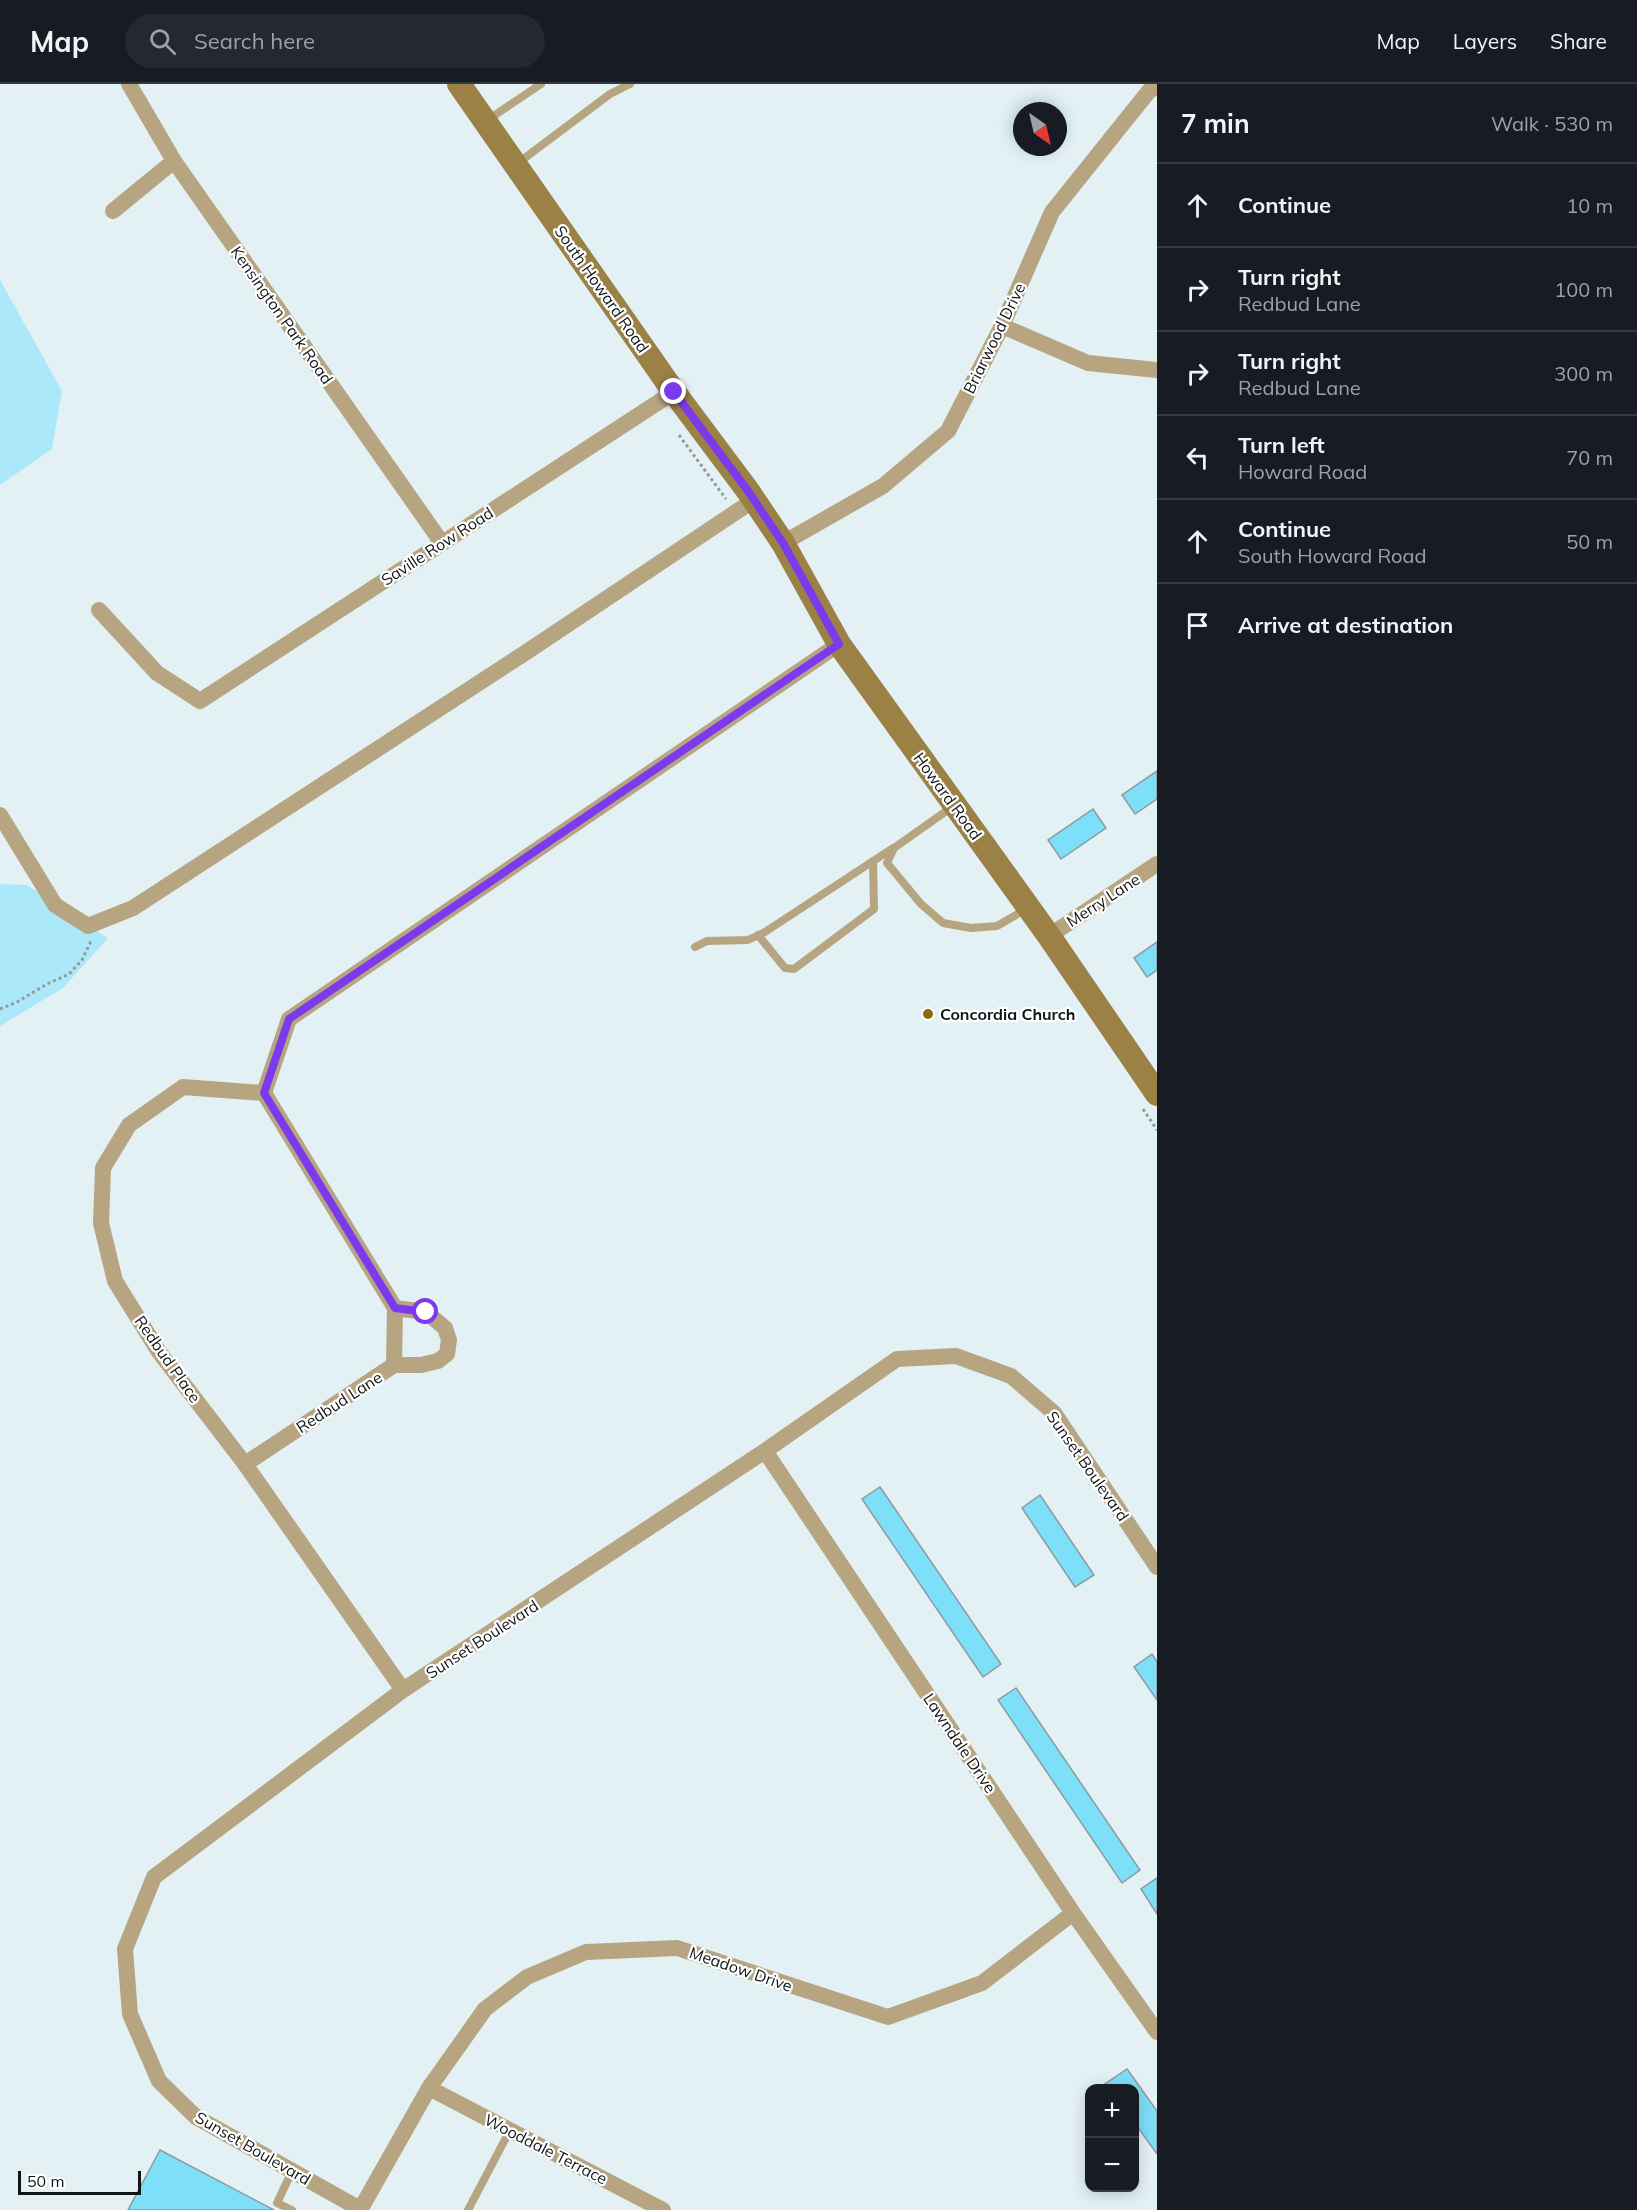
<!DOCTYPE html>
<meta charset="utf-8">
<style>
body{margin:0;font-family:Mulish,sans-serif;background:#242831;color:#f1f3f6}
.controls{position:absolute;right:18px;bottom:18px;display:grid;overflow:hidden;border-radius:12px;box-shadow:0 3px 15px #0003}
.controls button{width:54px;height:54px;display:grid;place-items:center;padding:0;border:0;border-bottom:2px solid #363941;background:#171b24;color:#f1f3f6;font:30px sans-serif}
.compass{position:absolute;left:1013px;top:18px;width:54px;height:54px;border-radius:50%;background:#171b24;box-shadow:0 3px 15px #0003;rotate:146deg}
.scale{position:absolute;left:18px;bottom:15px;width:123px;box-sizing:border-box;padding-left:6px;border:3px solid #101516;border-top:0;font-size:16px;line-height:21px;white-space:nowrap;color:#101516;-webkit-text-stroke:4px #fff;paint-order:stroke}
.stop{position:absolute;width:18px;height:18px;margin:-14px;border:4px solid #7c3aed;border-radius:50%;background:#fff}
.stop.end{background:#7c3aed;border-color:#fff;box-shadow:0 2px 6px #0008}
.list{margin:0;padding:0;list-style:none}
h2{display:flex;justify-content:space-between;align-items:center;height:78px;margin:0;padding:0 24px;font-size:26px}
h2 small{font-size:20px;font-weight:400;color:#9ea1a6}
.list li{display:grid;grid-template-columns:39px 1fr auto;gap:18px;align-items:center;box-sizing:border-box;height:84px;padding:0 24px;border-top:2px solid #363941}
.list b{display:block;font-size:22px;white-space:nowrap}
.list p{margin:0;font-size:20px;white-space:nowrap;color:#9ea1a6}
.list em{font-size:20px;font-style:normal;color:#9ea1a6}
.icon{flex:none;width:33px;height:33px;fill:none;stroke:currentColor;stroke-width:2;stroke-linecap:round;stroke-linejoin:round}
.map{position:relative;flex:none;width:1157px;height:2126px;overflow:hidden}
header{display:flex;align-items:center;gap:36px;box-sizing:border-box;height:84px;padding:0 30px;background:#171b24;border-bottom:2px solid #363941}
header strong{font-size:28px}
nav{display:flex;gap:33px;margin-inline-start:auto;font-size:21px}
.search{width:420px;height:54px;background:#242831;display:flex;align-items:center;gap:15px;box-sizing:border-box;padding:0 21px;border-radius:33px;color:#9ea1a6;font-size:22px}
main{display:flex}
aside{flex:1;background:#171b24}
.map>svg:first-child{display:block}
.green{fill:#abe9fa}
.building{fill:#7ddff8;stroke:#8d9a9e;stroke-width:1.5}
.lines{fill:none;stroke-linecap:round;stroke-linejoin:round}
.path{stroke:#929c9f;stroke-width:3;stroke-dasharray:3 3;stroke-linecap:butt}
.lane{stroke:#b6a580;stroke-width:8}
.street{stroke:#b6a580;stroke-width:16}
.secondary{stroke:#9b8146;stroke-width:24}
.route{stroke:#7c3aed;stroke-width:8}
.poi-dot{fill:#8d6b0e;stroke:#fff;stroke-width:2}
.labels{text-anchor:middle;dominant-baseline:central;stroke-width:4.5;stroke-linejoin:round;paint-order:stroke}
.street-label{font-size:16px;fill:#101516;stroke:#fff}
.poi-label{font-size:16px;font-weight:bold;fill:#101516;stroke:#fff;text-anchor:start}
</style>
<header>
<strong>Map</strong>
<div class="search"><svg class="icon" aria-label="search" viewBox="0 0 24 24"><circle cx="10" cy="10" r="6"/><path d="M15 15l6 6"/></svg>Search here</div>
<nav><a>Map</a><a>Layers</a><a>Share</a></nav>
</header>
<main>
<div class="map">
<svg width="1157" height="2126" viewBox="0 0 1157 2126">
<rect width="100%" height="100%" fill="#e3f1f5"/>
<path class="green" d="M 0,196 L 62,307 L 52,365 L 0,401 Z
M 0,800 L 27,801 L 108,854 L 63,904 L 0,942 Z"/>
<path class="building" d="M 1157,687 L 1157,715 L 1135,730 L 1122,711 Z
M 1093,725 L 1106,744 L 1061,775 L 1048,756 Z
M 1157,858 L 1157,886 L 1147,893 L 1134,874 Z
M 880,1403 L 1001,1580 L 983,1593 L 862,1415 Z
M 1040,1411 L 1094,1491 L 1075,1503 L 1022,1424 Z
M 1152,1570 L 1157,1578 L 1157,1616 L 1134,1583 Z
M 1016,1604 L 1140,1786 L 1122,1799 L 998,1616 Z
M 1157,1794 L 1157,1830 L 1141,1805 Z
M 1127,1985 L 1157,2027 L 1157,2070 L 1134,2038 L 1134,2004 L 1099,2004 Z
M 160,2066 L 274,2126 L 128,2126 Z"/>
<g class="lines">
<path class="path" d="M 679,351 L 726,415
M 0,925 L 17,918 L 47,900 L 69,890 L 82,876 L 91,857
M 1143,1025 L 1157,1046"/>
<path class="lane" d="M 486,37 L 541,0
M 518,79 L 610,10 L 630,0
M 952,723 L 894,764 L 887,779 L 921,820 L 943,839 L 971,844 L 997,842 L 1028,824
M 758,851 L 785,884 L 794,885 L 874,825 L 873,777
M 695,863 L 707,857 L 748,856 L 765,848 L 893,764
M 292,2087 L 277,2119 L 292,2126
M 468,2126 L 510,2046"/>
<path class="street" d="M 129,0 L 174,77 L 442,459
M 113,127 L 174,77
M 1002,242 L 1088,279 L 1157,286
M 783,459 L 883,402 L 948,347 L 1002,242 L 1052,128 L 1149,7 L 1157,2
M 99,526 L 157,589 L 200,617 L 674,308
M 0,731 L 55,821 L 88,842 L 133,824 L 525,569 L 754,416
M 1049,852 L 1157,780
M 264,1009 L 183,1003 L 129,1041 L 103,1084 L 101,1139 L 115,1197 L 159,1268 L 245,1380 L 403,1606
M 394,1281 L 421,1281 L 438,1277 L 447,1270 L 449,1256 L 445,1244 L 426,1228 L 395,1224
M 765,1367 L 1073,1829 L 1157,1948
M 245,1380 L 394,1281 L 395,1224 L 264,1009 L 289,935 L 839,560
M 429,2004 L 663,2126
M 360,2125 L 196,2033 L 159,1997 L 130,1930 L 125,1865 L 154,1793 L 403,1606 L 765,1367 L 897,1275 L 956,1272 L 1011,1292 L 1054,1329 L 1157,1483
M 360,2126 L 429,2004 L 485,1925 L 527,1893 L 586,1868 L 677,1864 L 888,1933 L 982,1899 L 1073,1829"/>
<path class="secondary" d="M 459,0 L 674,308 L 748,407 L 783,459 L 839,560 L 1049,852 L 1157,1010"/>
</g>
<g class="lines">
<path class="route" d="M 426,1228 L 395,1224 L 264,1009 L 289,935 L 839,560 L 783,459 L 748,407 L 674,308"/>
</g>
<circle class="poi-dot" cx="928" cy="930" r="6"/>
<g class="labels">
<g class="street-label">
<text transform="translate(602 205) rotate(55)">South Howard Road</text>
<text transform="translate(282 231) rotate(55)">Kensington Park Road</text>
<text transform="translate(994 254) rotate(-64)">Briarwood Drive</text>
<text transform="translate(437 462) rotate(-33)">Saville Row Road</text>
<text transform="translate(948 712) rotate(54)">Howard Road</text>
<text transform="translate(1103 816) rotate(-33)">Merry Lane</text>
<text transform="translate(168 1275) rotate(55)">Redbud Place</text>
<text transform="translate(339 1318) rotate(-33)">Redbud Lane</text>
<text transform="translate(1088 1382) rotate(55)">Sunset Boulevard</text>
<text transform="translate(482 1555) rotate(-33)">Sunset Boulevard</text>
<text transform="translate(960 1659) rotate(56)">Lawndale Drive</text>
<text transform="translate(741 1885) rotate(19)">Meadow Drive</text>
<text transform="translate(253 2064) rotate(30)">Sunset Boulevard</text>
<text transform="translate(546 2065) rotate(27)">Wooddale Terrace</text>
</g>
<g class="poi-label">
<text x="940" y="930">Concordia Church</text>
</g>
</g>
</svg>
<div class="controls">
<button>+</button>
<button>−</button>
</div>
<svg class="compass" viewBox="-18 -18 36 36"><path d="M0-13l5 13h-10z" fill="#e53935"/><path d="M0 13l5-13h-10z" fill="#9ea1a6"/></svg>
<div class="scale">50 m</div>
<div class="stop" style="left:426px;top:1228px"></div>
<div class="stop end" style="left:674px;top:308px"></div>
</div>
<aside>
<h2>7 min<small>Walk · 530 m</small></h2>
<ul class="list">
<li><svg class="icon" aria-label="ahead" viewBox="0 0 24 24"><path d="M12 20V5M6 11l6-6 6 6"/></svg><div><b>Continue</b></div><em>10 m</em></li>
<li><svg class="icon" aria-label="right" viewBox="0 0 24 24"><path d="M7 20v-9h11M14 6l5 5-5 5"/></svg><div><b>Turn right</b><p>Redbud Lane</p></div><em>100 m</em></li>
<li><svg class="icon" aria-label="right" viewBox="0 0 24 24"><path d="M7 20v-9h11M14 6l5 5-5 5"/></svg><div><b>Turn right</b><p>Redbud Lane</p></div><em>300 m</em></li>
<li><svg class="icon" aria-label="left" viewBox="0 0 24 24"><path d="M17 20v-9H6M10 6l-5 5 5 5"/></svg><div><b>Turn left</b><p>Howard Road</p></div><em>70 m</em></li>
<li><svg class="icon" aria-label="ahead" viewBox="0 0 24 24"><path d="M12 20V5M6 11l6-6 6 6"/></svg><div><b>Continue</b><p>South Howard Road</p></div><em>50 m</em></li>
<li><svg class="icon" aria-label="arrive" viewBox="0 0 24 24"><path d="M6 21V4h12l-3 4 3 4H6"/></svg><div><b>Arrive at destination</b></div></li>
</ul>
</aside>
</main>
